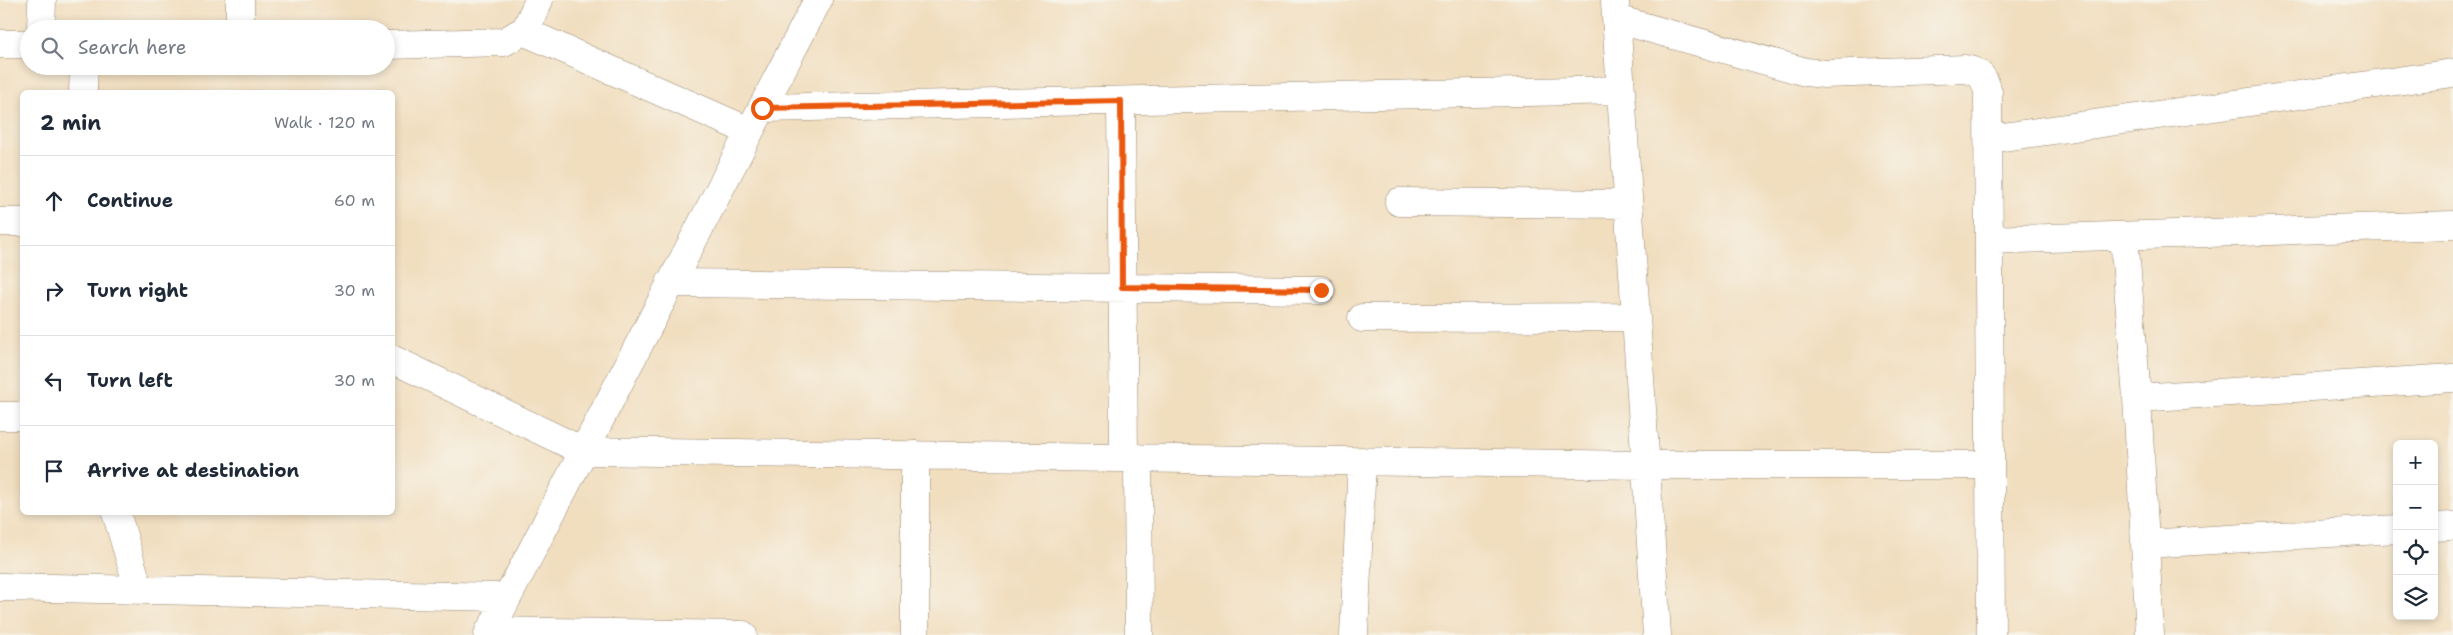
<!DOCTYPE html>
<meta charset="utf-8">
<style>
body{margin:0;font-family:"Shantell Sans",sans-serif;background:#f6f6f7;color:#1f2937}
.controls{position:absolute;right:15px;bottom:15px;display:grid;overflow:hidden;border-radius:8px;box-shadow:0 2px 8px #0003}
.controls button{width:45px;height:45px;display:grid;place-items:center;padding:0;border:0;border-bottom:1px solid #e0e1e3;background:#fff;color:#1f2937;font:25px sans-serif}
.stop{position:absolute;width:15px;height:15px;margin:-11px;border:4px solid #ea580c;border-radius:50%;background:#fff}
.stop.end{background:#ea580c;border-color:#fff;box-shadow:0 1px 5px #0008}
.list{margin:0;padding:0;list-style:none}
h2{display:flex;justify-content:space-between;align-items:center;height:65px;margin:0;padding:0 20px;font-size:21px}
h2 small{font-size:16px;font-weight:400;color:#747a83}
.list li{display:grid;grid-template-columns:32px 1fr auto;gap:15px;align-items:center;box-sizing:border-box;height:90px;padding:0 20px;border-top:1px solid #e0e1e3}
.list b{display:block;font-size:19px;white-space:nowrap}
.list em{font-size:16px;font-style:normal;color:#747a83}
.icon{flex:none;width:28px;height:28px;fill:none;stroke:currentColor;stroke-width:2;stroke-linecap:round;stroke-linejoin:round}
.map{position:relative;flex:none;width:2453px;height:635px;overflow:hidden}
.search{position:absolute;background:#fff;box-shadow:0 2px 8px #0003;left:20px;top:20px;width:375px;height:55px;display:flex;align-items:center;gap:12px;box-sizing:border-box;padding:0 18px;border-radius:28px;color:#747a83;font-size:19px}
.panel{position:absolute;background:#fff;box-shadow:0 2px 8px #0003;left:20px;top:90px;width:375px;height:425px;border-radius:8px}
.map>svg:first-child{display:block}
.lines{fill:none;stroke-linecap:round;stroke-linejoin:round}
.minor-casing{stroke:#96846e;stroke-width:29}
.minor{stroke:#fff;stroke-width:28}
.route{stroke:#ea580c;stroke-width:6}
</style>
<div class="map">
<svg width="2453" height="635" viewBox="0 0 2453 635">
<rect width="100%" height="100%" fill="#f7f3e8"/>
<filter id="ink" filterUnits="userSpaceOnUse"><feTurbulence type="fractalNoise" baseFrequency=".02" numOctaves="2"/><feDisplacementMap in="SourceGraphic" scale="10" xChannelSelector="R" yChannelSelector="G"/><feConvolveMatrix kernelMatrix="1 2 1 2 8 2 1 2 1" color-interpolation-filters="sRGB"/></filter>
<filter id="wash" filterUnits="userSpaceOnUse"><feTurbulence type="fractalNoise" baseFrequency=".0096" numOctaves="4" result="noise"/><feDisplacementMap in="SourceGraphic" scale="20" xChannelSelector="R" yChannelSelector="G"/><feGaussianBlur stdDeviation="1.12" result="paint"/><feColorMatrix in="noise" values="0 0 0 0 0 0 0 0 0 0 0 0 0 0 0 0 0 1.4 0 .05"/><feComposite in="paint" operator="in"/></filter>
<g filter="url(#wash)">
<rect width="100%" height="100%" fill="#f1debf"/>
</g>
<g filter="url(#ink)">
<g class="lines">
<defs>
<path id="minor" d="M 240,0 L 240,29
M 1615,1 L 1657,635
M 1616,19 L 1806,72 L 1825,74 L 1965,69 C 1981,72 1984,77 1988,92 L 1991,635
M 41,29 L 42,0
M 523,31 L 749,131
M 0,44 L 29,44
M 386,45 L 504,42 L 526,29 L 539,0
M 83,92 L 84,66
M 1121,101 L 1124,458
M 762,108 L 1621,90
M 1989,139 L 2453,73
M 1399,202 L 1628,204
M 0,222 L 22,222
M 2124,236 L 2137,398 L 2150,635
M 1989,240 L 2453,225
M 670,283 L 1321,290
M 1362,318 L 1636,317
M 392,359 L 583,451 L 1646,465 L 1990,465
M 2137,398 L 2453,378
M 0,416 L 22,416
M 1138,458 L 1139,635
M 116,512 L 139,590
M 2434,527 L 2453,526
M 2145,544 L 2397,529
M 0,587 L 506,597
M 489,631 L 743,635
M 488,635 L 818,0
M 915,635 L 915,455
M 1354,635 L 1362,461"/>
</defs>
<use href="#minor" class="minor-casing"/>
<use href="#minor" class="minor"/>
</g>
</g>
<g class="lines" filter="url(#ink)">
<path class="route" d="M 762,108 L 1121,101 L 1122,287 L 1321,290"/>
</g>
</svg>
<div class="controls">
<button>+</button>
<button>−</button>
<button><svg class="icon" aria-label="locate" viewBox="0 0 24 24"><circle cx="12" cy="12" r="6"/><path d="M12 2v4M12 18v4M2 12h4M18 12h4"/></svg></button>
<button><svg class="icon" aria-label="layers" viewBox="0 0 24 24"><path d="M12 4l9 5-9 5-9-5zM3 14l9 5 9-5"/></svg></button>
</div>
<div class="stop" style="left:762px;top:108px"></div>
<div class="stop end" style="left:1321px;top:290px"></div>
<div class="search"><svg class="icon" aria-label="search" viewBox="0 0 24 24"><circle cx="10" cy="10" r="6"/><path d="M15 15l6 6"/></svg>Search here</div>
<section class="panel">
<h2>2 min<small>Walk · 120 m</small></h2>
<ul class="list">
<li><svg class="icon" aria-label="ahead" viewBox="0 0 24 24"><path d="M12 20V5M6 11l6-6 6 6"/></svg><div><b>Continue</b></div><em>60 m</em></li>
<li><svg class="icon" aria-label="right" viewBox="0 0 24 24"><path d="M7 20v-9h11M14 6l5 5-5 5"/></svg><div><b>Turn right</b></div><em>30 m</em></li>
<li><svg class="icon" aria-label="left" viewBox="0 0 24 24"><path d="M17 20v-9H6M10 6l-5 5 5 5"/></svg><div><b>Turn left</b></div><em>30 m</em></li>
<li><svg class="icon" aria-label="arrive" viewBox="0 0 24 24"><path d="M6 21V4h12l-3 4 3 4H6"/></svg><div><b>Arrive at destination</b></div></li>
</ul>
</section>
</div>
